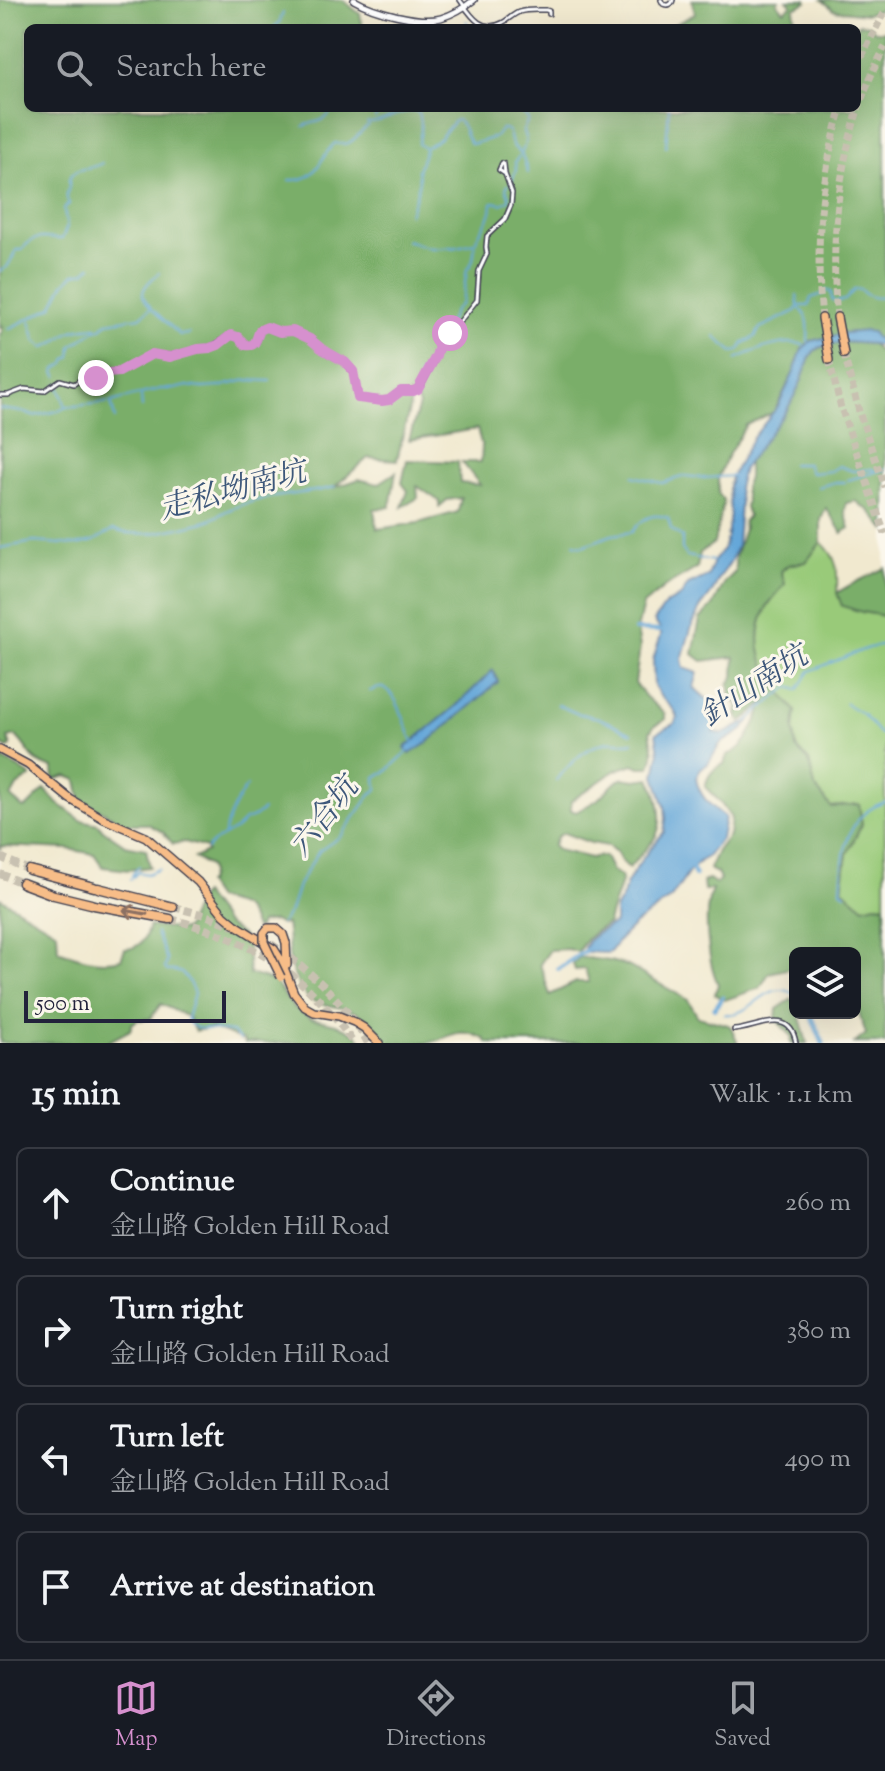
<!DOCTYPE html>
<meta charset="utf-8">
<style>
body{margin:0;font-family:"Sorts Mill Goudy","Noto Serif TC",serif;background:#20242c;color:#f1f3f6}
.controls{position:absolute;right:24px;bottom:24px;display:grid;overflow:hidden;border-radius:12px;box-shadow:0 8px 32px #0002}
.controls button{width:72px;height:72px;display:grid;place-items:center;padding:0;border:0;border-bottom:2px solid #363941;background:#171b24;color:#f1f3f6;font:40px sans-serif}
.scale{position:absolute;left:24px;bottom:20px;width:202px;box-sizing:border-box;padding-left:8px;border:4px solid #22223b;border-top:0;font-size:22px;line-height:28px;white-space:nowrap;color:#22223b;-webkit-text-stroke:6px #fbf7ec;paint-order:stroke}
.stop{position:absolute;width:24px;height:24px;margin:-18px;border:6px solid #d690ce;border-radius:50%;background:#fff}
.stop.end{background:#d690ce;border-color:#fff;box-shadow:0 2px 8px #0008}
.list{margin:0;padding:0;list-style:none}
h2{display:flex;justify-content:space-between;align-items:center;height:104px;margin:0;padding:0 32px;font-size:34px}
h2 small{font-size:26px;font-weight:400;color:#9ea1a6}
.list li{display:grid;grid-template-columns:52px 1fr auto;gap:24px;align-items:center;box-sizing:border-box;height:112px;margin:0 16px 16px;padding:0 16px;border:2px solid #363941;border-radius:12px}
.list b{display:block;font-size:30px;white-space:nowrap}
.list p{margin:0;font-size:26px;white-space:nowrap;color:#9ea1a6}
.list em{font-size:26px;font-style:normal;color:#9ea1a6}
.icon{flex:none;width:44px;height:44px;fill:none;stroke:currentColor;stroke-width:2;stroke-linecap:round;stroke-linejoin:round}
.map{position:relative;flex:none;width:885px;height:1043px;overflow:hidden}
.search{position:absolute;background:#171b24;box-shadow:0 8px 32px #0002;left:24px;right:24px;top:24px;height:88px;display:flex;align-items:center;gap:20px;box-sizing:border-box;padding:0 28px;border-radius:12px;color:#9ea1a6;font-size:30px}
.sheet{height:616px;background:#171b24}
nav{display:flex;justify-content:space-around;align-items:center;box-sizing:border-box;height:112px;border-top:2px solid #363941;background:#171b24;font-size:22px;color:#9ea1a6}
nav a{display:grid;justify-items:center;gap:4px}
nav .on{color:#d690ce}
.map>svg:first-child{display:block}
.green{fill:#99ca79;stroke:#5e765a;stroke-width:2}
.forest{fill:#7aae69;stroke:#4e6852;stroke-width:2;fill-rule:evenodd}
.water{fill:#65a7d9;stroke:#44648a;stroke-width:2}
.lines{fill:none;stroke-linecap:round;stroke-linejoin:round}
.stream{stroke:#65a7d9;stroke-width:2}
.canal{stroke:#65a7d9;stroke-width:4}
.river{stroke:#65a7d9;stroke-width:5}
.trunk-tunnel{stroke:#c8c1b1;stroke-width:7;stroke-dasharray:7 3.5;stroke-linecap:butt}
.motorway-tunnel{stroke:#c8c1b1;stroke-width:8;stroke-dasharray:8 4;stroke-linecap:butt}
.minor-casing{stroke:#414051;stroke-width:6}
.tertiary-casing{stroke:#414051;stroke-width:8}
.primary-casing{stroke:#414051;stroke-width:10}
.trunk-casing{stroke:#414051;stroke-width:10}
.motorway-casing{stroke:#414051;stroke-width:11}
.minor{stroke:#fff;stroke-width:3}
.tertiary{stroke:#fff;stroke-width:5}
.primary{stroke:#f7bd88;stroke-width:7}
.trunk{stroke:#f7bd88;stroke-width:7}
.motorway{stroke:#f7bd88;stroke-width:8}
.primary-bridge-casing{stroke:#414051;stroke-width:10;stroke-linecap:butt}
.primary-bridge{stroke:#f7bd88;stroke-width:7}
.oneway{stroke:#8c7062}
.route{stroke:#d690ce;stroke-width:10}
.labels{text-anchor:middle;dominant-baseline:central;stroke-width:6;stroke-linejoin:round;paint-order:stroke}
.water-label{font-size:30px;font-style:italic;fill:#3d577a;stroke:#fbf7ec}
</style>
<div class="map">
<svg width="885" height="1043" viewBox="0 0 885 1043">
<rect width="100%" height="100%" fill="#fbf7ec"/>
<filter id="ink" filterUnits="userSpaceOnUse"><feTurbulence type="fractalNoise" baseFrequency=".0125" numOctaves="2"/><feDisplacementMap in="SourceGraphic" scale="16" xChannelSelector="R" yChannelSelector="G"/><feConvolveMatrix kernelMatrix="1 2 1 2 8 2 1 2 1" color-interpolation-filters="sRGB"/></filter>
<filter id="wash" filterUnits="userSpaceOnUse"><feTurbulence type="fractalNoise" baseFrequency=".006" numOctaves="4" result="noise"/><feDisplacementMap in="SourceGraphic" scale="32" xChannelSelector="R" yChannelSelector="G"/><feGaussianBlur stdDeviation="1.8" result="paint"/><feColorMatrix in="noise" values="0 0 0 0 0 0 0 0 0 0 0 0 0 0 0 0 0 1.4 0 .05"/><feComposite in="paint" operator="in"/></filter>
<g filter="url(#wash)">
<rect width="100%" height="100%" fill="#f1e9cf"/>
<path class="green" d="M 821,542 C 838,558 838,569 837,593 L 862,612 L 885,616 L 885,905 L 875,904 L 864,907 L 842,889 L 847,854 L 862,824 L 858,804 L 831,807 L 815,787 L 809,761 L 796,748 L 794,730 L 795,711 C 770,679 747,651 766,609 C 770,600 779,592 785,584 L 781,571 L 788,565 L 806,562 Z"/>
<path class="forest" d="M 0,0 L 343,0 L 360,14 L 363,28 L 28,28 L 28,108 L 501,108 L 504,112 L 515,113 L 516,108 L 857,108 L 857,28 L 855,28 L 859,24 L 869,25 L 875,31 L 885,31 L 885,344 L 859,332 L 852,332 L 811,341 L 802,349 L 794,372 L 774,412 L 746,425 L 726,459 L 718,477 L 718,493 L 724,501 L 714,543 L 700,553 L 697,568 L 665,587 L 643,605 L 637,629 L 640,647 L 635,683 L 646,697 L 665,714 L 665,720 L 654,726 L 650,732 C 653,749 656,750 650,767 L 640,767 L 634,764 L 616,770 L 571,801 L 571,810 L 576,812 L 597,800 L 617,781 L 623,778 L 635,780 L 650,778 C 658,795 666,822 654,839 C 647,849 637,858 629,868 L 621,861 L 616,852 L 608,846 L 591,843 L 564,833 L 557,837 L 553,846 L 557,850 L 591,858 L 598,856 L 605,857 L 612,871 L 622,877 C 619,893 611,907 608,924 C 595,931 585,938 578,952 L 568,949 L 550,950 L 540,964 L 550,995 L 576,982 L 589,982 L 585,969 L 575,970 L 573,964 L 579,957 L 610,961 L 628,966 L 688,1000 L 698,1017 L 728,1025 L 731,1027 L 738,1043 L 487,1043 L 486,1040 C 457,1024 451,1039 426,1043 C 413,1043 400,1043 387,1043 C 380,1032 369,1019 356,1013 C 324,998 310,1016 293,973 C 287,958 289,941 286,924 L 280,925 L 274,921 L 260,923 L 258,928 L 255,928 C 244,901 241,907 216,899 L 206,884 C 210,879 211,873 209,866 L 194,858 L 207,852 L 206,848 L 185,842 L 173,844 L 163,832 L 148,824 L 126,824 L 81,800 L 77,780 L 67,776 L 54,780 L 53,768 C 26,759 33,753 16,736 L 8,738 L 11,746 L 8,748 L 0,744 L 0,334 L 2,332 L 3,326 L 0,328 ZM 413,393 L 419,405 L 409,440 L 477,429 L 482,447 L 481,462 L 462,462 L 480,485 L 460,483 L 458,462 L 407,460 L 402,483 L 408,491 L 402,507 L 418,498 L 417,486 L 439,501 L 439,507 L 447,500 L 461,498 L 458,512 L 418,523 L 377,529 L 374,509 L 390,507 L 396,472 L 378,484 L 359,479 L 333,488 L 368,458 L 397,460 Z
M 692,0 L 779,0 L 777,3 L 784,11 L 792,5 L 787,0 L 806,0 L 807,2 L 794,8 L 795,19 L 788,24 L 786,28 L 668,28 L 695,14 Z
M 822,0 L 885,0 L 885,8 L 866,14 L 834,10 Z
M 843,342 L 872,344 L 877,350 L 885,352 L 885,529 L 870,511 L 855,501 L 846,503 L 845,512 L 850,528 L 842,533 L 826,508 L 821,519 L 821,542 L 806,562 L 788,565 L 781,571 L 785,584 C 779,592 770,600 766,609 C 747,650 770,680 796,711 L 794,730 L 796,748 L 809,761 L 815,787 L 831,807 L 859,804 L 862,824 L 847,854 L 842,889 L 864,907 L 875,904 L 885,905 L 885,1043 L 855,1043 L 866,1034 L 855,1001 L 855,953 L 795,953 L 795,970 L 791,968 L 769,973 L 760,988 L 725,1000 L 715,994 L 718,984 C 708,963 702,911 712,890 L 704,890 L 703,882 L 709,879 L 716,884 L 720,880 L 717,873 L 709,869 L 717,851 L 729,835 L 731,818 L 719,801 L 705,787 C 708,775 712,769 724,764 L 727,755 C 749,749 755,720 766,702 L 741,722 L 737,716 L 739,704 L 730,699 L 731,694 L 729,684 L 734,677 L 735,657 L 702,661 L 693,654 L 700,619 L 713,606 L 725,582 L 735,572 L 735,557 L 744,529 L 743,522 L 748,516 L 745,507 L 746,500 L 744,488 L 748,477 L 748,461 L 787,410 L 800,384 L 807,364 L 814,351 L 829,344 Z
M 885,568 L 885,616 L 862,612 L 842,606 L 837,593 C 852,582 869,577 885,568 Z
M 0,758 L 19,768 L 31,776 L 17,786 L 11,797 L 23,808 L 27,807 L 45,789 L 56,802 L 81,820 L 98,824 L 103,830 L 125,845 L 146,849 L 150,867 L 128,870 L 103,867 L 94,854 L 68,849 L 2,846 L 0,850 Z
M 203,894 L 226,924 L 243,936 L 247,943 L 249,974 L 274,981 L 293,1007 L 310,1018 L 336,1024 L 355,1033 L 364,1043 L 245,1043 L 243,1040 L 211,1028 L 195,1031 L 188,1017 L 161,1004 L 150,1019 L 137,1020 L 132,1024 L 130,1030 L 106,1043 L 0,1043 L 0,898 L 57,932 L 58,950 C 78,957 100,965 121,959 L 125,949 C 140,948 145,940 149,926 L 185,930 L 199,898 Z
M 792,999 L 795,1005 L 795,1013 L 799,1014 L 807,1043 L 791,1043 L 792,1036 L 776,1020 L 777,1009 Z"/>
<path class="water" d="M 866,331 L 872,332 L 876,338 L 885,340 L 885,349 L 882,346 L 872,344 L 843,342 L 821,347 L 814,351 L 810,357 L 800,384 L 787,410 L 743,469 L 738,488 L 740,503 L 737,546 L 730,563 L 719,578 L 713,591 L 700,608 L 691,629 L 682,659 L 684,668 L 698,673 L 694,687 C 703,698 715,702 721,715 L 719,725 L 713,732 L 723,734 L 749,721 L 743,730 L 720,744 L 708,764 L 701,768 L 696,778 C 699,797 711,806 725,817 L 721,839 L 707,857 L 700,861 L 689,872 L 672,897 L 634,925 L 620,939 L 610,952 L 606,953 L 587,952 L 584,948 C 591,934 602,931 615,923 L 615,910 L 623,896 L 627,883 L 642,859 L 664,832 L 666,819 L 665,807 L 655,776 L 659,754 L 656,733 L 674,724 L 677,717 L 674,710 L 660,696 L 654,686 L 653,660 L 661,635 L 660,629 L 654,621 L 666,604 L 681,596 L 688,585 L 708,576 L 714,561 L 723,549 L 727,537 L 730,513 L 729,486 L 731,477 L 752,439 L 778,406 L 794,372 L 802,349 L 811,341 L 845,333 Z
M 493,670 L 498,682 L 427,743 L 410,754 L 405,748 L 456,706 Z"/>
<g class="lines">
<path class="stream" d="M 413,23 L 415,28
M 273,28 L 279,23 L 283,13
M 466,28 L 467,21
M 518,108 L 528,119 L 523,131 L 526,141 L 522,152
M 375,118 L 383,108
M 367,123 C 386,123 396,110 417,111 C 423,120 421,134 418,144 L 425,148 L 440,138 L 454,121 L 457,120 C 466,125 464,138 472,144 L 495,137 L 501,129 L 505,129 L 509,132 L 512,145 L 522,155 L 528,173
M 304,126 C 315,121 330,122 331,108
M 666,147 L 669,108
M 289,180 C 319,182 318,158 335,143 C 354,148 355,134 369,125
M 511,182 L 516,170 L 515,162 L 519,156
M 409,214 L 416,196 L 419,180 L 418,170 L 425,150
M 406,240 C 426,246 429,251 451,247 L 453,248 L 474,243
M 0,271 L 7,267 L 17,250 L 22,250 C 34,233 44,239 62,239 L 67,227 L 64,209 L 69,204 C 65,196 67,195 69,186 C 69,184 69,182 69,180 C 73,166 92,170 102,163
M 797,295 L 798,306
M 800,309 C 811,317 808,330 808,342
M 153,310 L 180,335 L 189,334
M 30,321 L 36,341 L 44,347 C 55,345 59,338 68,333 C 77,328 86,328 96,327
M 8,329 L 52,307 L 64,284 L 74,274 L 85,272 L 91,266
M 96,329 L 101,328 L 107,322 L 140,317 L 151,308 C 149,305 146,302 144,298 C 139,289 153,278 159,273
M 715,337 L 733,352 L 739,351 L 744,343 L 755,337 L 760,328 L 794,312 L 800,306 L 809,306 L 811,298 L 823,294 L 827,290 L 831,292 L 832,300 L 835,302 L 845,300 L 855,289 L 861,290 C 866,297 877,299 885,297
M 736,359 C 753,351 786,338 804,345
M 419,375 L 427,366 L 441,334 L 446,328 L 454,311 L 462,303 L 467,269 C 477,260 472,249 477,238 C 482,225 492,220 492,203 L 494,202 L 502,204 L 509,200 L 509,196 L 506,188 L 508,185
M 58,377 L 55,372 L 56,369 L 65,364 L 67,359 L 71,357 L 72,346 L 95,330
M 141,396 L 142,407
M 111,402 L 115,419
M 66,407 L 111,402 L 160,389 L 174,389 L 187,386 L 202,388 L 218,387 L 247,380 L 270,381
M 0,409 L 23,412 L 33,416 L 58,411 L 66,407 L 58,384
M 792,464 L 807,464 L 811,473 L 813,473 L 831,471 L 839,466 L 853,471 L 873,469 L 875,471
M 633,476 L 662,483 L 685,476 L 704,478 L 733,476
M 848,480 L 885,469
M 818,487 L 835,482 L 845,482
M 574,544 L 582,546 L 612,535 L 632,532 C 641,519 653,512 668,518 L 671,529 L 682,537 L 682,549 L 687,556 L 713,561
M 0,548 L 34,542 L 76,545 L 94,541 L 113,530 C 145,539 173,529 204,522 C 211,520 219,515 226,511 C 238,506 249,502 262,499 C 286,494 311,493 335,487
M 370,691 C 373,690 380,687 383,688 C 398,692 406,729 413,741
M 845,703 L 863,714 L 879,733 L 885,736
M 558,705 L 576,713 L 599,718 L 632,733
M 747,722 C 761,709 773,697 790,687 L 798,690 L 810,671 L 868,648 L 885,645
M 556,780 C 571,763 585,746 608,742 C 617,740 624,745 633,742
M 225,834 C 225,821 239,796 247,786
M 207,849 L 213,842 L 236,829 L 245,820 L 254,817 L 263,810
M 132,875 L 139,866
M 130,880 L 138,872 L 147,874 L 159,869
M 845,894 L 841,890 C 843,853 844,816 885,802
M 280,925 L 290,911 L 298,885 L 319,851 L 341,836 L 369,797 L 377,789 L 376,777 L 387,771 L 409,750
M 156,933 L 167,960 L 165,968 L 167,971 C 185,969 187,978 194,993 L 187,1019 L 190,1024 L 197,1028 L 232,1032 L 240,1040
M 725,1014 C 752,1018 767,977 795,994"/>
<path class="canal" d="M 635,630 L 664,631
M 692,867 L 695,876
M 558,969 L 589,948
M 714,1009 L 723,997"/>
<path class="river" d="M 810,1013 L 823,1043"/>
</g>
</g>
<g filter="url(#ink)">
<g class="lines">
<path class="trunk-tunnel" d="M 857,66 L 885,11
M 837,317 C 829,225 841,129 885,47
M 822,318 C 815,247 820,176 842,108
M 844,354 L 860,415 L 885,487
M 829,360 L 841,408 L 885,534"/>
<path class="motorway-tunnel" d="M 0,857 L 29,870
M 0,874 L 22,883
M 173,907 L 208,916 L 237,927
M 170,919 C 248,937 309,975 353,1043
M 271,944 C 310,970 345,1002 368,1043"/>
<defs>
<path id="minor" d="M 460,0 C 470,14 481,34 502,23 C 508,20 512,15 519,12 C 527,9 537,10 546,10 L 549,11 L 549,14
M 661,0 L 663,4 C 668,6 672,5 673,0
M 0,395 L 8,395 L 24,389 L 44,391 L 60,380 L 74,384 L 86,376 L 100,378 L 109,373 L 122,371 L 152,354 L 171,356 L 200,349 L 211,347 L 231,335 C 240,336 242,345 251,345 L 257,341 L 260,330 L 267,327 L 280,332 L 293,331 L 310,339 L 323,350 L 345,362 L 353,371 L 358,398 L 382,401 L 389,400 L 401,391 L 416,390 L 423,382 L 436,356 L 441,341 L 453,330 L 477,300 L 479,271 L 487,254 L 486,247 L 487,236 L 505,219 L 511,205 L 512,193 L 505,174 L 504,164 L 502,163 L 499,170 L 505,174
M 734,1030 C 756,1029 790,1006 796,1043"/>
<path id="tertiary" d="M 354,0 C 373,11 420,24 441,18 C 454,14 464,8 474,0"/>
<path id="primary" d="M 0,750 L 28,765 L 70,799 L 104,819 L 146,837 L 198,882 L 224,915 L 236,925 L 274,949 L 281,960 L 294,993 L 305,1007 L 314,1012 L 339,1016 L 354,1022 L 364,1028 L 379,1043
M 286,943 L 287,965"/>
<path id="trunk" d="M 837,317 L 844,354
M 822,318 L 829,360"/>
<path id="motorway" d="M 29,870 L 94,887
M 22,883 L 54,895 L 91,904
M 98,888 L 173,907
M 94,905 L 170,919"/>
</defs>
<use href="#minor" class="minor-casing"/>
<use href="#tertiary" class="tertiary-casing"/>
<use href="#primary" class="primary-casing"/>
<use href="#trunk" class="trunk-casing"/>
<use href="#motorway" class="motorway-casing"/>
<use href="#minor" class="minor"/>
<use href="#tertiary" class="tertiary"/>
<use href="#primary" class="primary"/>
<use href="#trunk" class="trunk"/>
<use href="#motorway" class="motorway"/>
<defs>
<path id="primary-bridge" d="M 281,977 L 264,942 L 264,933 L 268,928 L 276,928 L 283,934 L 286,943"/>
</defs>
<use href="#primary-bridge" class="primary-bridge-casing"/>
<use href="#primary-bridge" class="primary-bridge"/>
</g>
<defs><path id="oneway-shaft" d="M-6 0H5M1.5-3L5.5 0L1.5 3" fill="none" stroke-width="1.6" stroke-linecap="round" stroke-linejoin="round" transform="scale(2)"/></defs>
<use class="oneway" href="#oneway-shaft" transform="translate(135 912) rotate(-170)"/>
</g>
<g class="lines" filter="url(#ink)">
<path class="route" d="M 96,378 L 102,378 L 109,373 L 119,372 L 152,354 L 170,357 L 198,349 L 210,348 L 218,345 L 231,335 L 238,337 L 246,345 C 257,347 256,338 260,330 L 267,327 L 280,332 L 293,331 L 310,339 L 322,349 L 345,362 L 353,371 L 358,398 L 382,401 L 389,400 L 401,391 L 413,391 L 418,389 L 436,356 L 440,342 L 450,333"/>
</g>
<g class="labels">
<g class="water-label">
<text transform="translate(233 492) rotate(-15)">走私坳南坑</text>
<text transform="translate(755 687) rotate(-33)">針山南坑</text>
<text transform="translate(325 818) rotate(-52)">六合坑</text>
</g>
</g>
</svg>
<div class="controls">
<button><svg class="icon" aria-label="layers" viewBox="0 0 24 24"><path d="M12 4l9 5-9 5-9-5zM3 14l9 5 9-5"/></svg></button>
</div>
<div class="scale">500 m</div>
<div class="stop" style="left:450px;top:333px"></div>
<div class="stop end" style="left:96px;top:378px"></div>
<div class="search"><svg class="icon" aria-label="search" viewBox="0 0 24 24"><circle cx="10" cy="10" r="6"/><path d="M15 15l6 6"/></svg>Search here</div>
</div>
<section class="sheet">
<h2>15 min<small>Walk · 1.1 km</small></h2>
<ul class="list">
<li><svg class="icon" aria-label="ahead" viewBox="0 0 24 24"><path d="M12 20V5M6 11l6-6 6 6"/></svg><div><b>Continue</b><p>金山路 Golden Hill Road</p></div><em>260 m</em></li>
<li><svg class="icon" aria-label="right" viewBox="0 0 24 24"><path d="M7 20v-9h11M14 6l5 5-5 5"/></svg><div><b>Turn right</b><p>金山路 Golden Hill Road</p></div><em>380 m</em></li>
<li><svg class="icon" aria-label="left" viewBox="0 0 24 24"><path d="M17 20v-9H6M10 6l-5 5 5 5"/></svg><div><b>Turn left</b><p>金山路 Golden Hill Road</p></div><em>490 m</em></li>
<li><svg class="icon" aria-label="arrive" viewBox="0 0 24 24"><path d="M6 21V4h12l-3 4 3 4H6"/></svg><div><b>Arrive at destination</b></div></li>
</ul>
</section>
<nav>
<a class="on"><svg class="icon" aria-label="map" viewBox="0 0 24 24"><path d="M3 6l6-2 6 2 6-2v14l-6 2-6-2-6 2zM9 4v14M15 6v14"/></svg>Map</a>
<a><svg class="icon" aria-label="directions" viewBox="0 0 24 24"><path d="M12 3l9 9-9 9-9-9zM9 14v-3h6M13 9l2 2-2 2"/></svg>Directions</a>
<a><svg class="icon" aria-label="saved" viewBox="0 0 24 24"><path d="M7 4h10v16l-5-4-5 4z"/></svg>Saved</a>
</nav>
